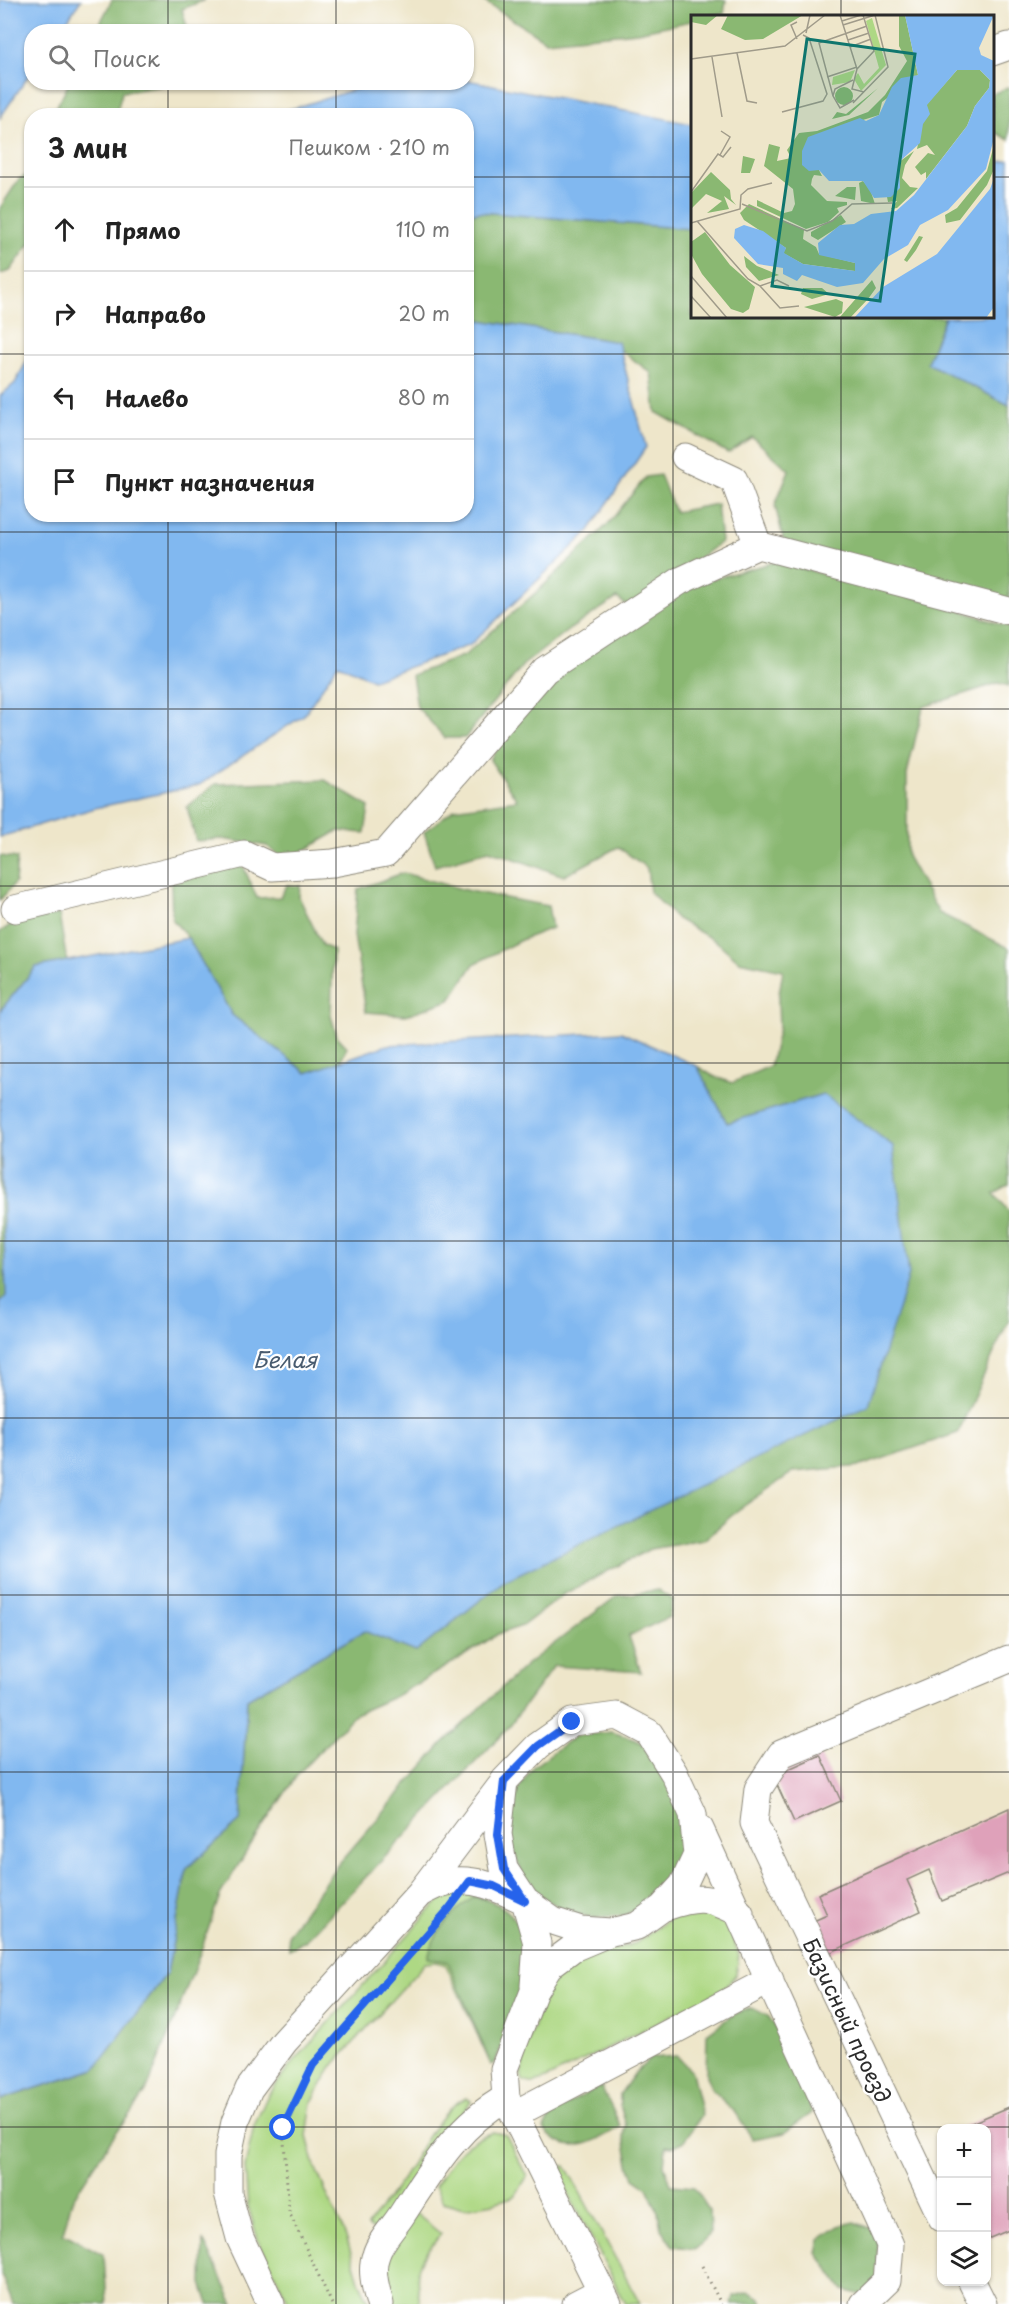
<!DOCTYPE html>
<html lang="ru">
<meta charset="utf-8">
<style>
body{margin:0;font-family:"Playpen Sans",sans-serif;background:#f6f6f6;color:#222}
.controls{position:absolute;right:18px;bottom:18px;display:grid;overflow:hidden;border-radius:12px;box-shadow:0 2px 4px #0004}
.controls button{width:54px;height:54px;display:grid;place-items:center;padding:0;border:0;border-bottom:2px solid #e0e0e0;background:#fff;color:#222;font:30px sans-serif}
.stop{position:absolute;width:18px;height:18px;margin:-14px;border:4px solid #2563eb;border-radius:50%;background:#fff}
.stop.end{background:#2563eb;border-color:#fff;box-shadow:0 2px 6px #0008}
.list{margin:0;padding:0;list-style:none}
h2{display:flex;justify-content:space-between;align-items:center;height:78px;margin:0;padding:0 24px;font-size:26px}
h2 small{font-size:20px;font-weight:400;color:#767676}
.list li{display:grid;grid-template-columns:39px 1fr auto;gap:18px;align-items:center;box-sizing:border-box;height:84px;padding:0 24px;border-top:2px solid #e0e0e0}
.list b{display:block;font-size:22px;white-space:nowrap}
.list em{font-size:20px;font-style:normal;color:#767676}
.icon{flex:none;width:33px;height:33px;fill:none;stroke:currentColor;stroke-width:2;stroke-linecap:round;stroke-linejoin:round}
.map{position:relative;flex:none;width:1009px;height:2304px;overflow:hidden}
.search{position:absolute;background:#fff;box-shadow:0 2px 4px #0004;left:24px;top:24px;width:450px;height:66px;display:flex;align-items:center;gap:15px;box-sizing:border-box;padding:0 21px;border-radius:24px;color:#767676;font-size:22px}
.panel{position:absolute;background:#fff;box-shadow:0 2px 4px #0004;left:24px;top:108px;width:450px;height:414px;border-radius:24px}
.map>svg:first-child{display:block}
.green{fill:#aed884;stroke:#6c8258;stroke-width:1.5}
.forest{fill:#8ab872;stroke:#5a724e;stroke-width:1.5}
.water{fill:#81b8f0;stroke:#56728e;stroke-width:1.5}
.building{fill:#dfa1ba}
.lines{fill:none;stroke-linecap:round;stroke-linejoin:round}
.minor-casing{stroke:#8c887a;stroke-width:29}
.path{stroke:#8c887a;stroke-width:3;stroke-dasharray:1.5 4.5;stroke-linecap:butt}
.minor{stroke:#fff;stroke-width:27}
.route{stroke:#2563eb;stroke-width:8}
.grid{fill:none;stroke:#2b2b2b;stroke-width:1.5;stroke-opacity:0.55}
.labels{text-anchor:middle;dominant-baseline:central;stroke-width:4.5;stroke-linejoin:round;paint-order:stroke}
.street-label{font-size:21px;fill:#2b2b2b;stroke:#fff}
.water-label{font-size:22px;font-style:italic;fill:#495c70;stroke:#fff}
.inset-road{fill:none;stroke:#a09b8a;stroke-width:1.5}
.view{fill:#0f766e;fill-opacity:0.15;stroke:#0f766e;stroke-width:3}
.inset-edge{fill:none;stroke:#2b2b2b;stroke-width:3}
</style>
<div class="map">
<svg width="1009" height="2304" viewBox="0 0 1009 2304">
<rect width="100%" height="100%" fill="#fff"/>
<filter id="ink" filterUnits="userSpaceOnUse"><feTurbulence type="fractalNoise" baseFrequency=".0167" numOctaves="2"/><feDisplacementMap in="SourceGraphic" scale="12" xChannelSelector="R" yChannelSelector="G"/><feConvolveMatrix kernelMatrix="1 2 1 2 8 2 1 2 1" color-interpolation-filters="sRGB"/></filter>
<filter id="wash" filterUnits="userSpaceOnUse"><feTurbulence type="fractalNoise" baseFrequency=".008" numOctaves="4" result="noise"/><feDisplacementMap in="SourceGraphic" scale="24" xChannelSelector="R" yChannelSelector="G"/><feGaussianBlur stdDeviation="1.35" result="paint"/><feColorMatrix in="noise" values="0 0 0 0 0 0 0 0 0 0 0 0 0 0 0 0 0 1.4 0 .05"/><feComposite in="paint" operator="in"/></filter>
<g filter="url(#wash)">
<rect width="100%" height="100%" fill="#eee6ca"/>
<path class="green" d="M 455,1893 C 483,1893 500,1903 517,1923 L 495,2063 L 491,2065 L 446,1965 L 437,1962 L 425,1963 L 331,2068 L 312,2102 L 307,2136 L 315,2167 L 347,2239 L 359,2281 L 370,2304 L 290,2304 L 258,2240 L 248,2206 L 245,2167 L 254,2126 L 267,2097 L 290,2066 L 434,1906 L 443,1898 Z
M 699,1907 L 719,1914 L 731,1932 L 739,1956 L 736,1974 L 724,1989 L 546,2079 L 533,2084 L 523,2081 L 521,2075 L 525,2052 L 549,1981 L 593,1950 L 612,1950 L 636,1943 L 677,1914 Z
M 466,2098 L 471,2101 L 377,2231 L 367,2226 C 378,2211 390,2196 401,2181 C 418,2156 437,2109 466,2098 Z
M 493,2132 L 506,2135 L 527,2177 L 515,2196 L 494,2203 L 463,2208 L 443,2202 L 435,2186 C 455,2157 459,2144 493,2132 Z
M 563,2166 L 566,2166 L 568,2170 L 640,2304 L 626,2304 L 561,2179 Z
M 415,2213 L 441,2234 C 419,2262 413,2266 420,2303 L 391,2304 L 385,2279 L 387,2260 Z"/>
<path class="forest" d="M 112,0 L 205,0 L 182,9 L 188,31 L 96,31 Z
M 482,0 L 726,0 L 724,14 L 692,16 L 692,21 L 637,32 L 546,41 Z
M 69,83 L 69,82 L 172,83 L 169,85 L 122,92 L 116,115 L 52,115 Z
M 1009,87 L 1009,140 L 993,131 L 992,94 Z
M 31,173 L 31,242 L 10,271 L 0,274 L 0,208 L 19,179 Z
M 479,212 L 692,229 L 692,316 L 945,317 L 927,363 L 1009,405 L 1009,610 L 785,546 L 775,505 L 789,470 L 752,437 L 728,453 L 656,412 L 651,373 L 619,349 L 600,339 L 467,318 L 466,214 Z
M 660,475 L 675,512 L 717,504 L 721,542 L 630,608 L 617,598 L 570,629 L 523,665 L 465,738 L 445,738 L 417,707 L 412,675 L 465,655 L 541,588 L 608,524 L 646,477 Z
M 775,562 L 942,604 L 1009,627 L 1009,686 L 998,683 L 923,707 L 907,774 L 907,856 L 939,913 L 1009,948 L 1009,1185 L 994,1193 L 1009,1211 L 1009,1319 L 958,1433 L 861,1466 L 793,1472 L 738,1510 L 704,1540 L 650,1549 L 564,1594 L 522,1626 L 498,1634 L 457,1660 L 396,1696 L 355,1714 L 298,1774 L 256,1836 L 220,1895 L 198,1959 L 146,2092 L 110,2141 L 72,2200 L 63,2233 L 104,2255 L 107,2304 L 13,2304 L 0,2272 L 0,2100 L 95,2069 L 167,1973 L 187,1868 L 240,1821 L 247,1699 L 364,1631 L 416,1652 L 504,1581 L 823,1094 L 727,1123 L 697,1066 L 713,1076 L 732,1083 L 770,1066 L 779,1028 L 778,1000 L 783,970 L 739,961 L 717,942 L 677,919 L 650,892 L 647,868 L 618,847 L 564,876 L 489,850 L 435,866 L 424,832 L 454,809 L 517,800 L 490,760 L 518,706 L 679,588 Z
M 325,780 L 369,807 L 365,833 L 338,831 L 286,861 L 267,846 L 222,839 L 196,841 L 187,807 L 215,784 Z
M 0,856 L 17,858 L 15,883 L 0,900 Z
M 242,863 L 257,898 L 280,897 L 287,885 L 300,886 L 299,897 L 322,945 L 333,950 L 331,1016 L 337,1036 L 347,1047 L 340,1062 L 307,1073 L 232,1015 L 188,938 L 172,919 L 171,882 Z
M 403,873 L 469,891 L 548,906 L 552,928 L 521,940 L 474,964 L 450,1000 L 406,1015 L 366,1012 L 354,935 L 358,889 Z
M 59,914 L 67,962 L 36,967 L 0,1011 L 0,932 L 12,924 Z
M 0,1123 L 6,1296 L 0,1303 Z
M 658,1590 L 673,1600 L 669,1617 L 629,1636 L 641,1672 L 554,1666 L 507,1729 L 305,1941 L 289,1949 L 288,1934 L 335,1868 L 443,1743 L 526,1665 L 617,1596 Z
M 612,1732 L 641,1742 L 678,1793 L 688,1853 L 674,1881 L 652,1903 L 624,1915 L 595,1918 L 567,1912 L 542,1897 L 523,1875 L 512,1849 L 510,1820 L 517,1791 L 533,1767 L 575,1736 Z
M 474,1897 C 562,1913 515,2011 495,2063 L 491,2065 L 448,1962 L 428,1958 C 433,1932 452,1913 474,1897 Z
M 752,2008 L 768,2016 L 775,2026 L 799,2072 L 812,2113 L 784,2133 L 753,2139 L 733,2110 L 712,2090 L 706,2076 L 707,2034 L 734,2014 Z
M 677,2056 L 692,2072 L 702,2115 L 683,2142 L 672,2147 L 666,2146 L 664,2165 L 671,2185 L 694,2187 L 709,2210 L 710,2234 L 695,2249 L 673,2246 L 661,2229 L 658,2212 L 647,2188 L 634,2179 L 629,2164 L 624,2137 L 626,2125 L 620,2105 L 620,2094 L 635,2073 L 651,2058 Z
M 601,2086 L 621,2127 C 594,2141 568,2160 544,2129 C 550,2108 583,2097 601,2086 Z
M 855,2222 L 876,2231 L 879,2277 L 862,2295 L 843,2290 L 817,2253 L 820,2239 L 839,2226 Z
M 203,2240 L 234,2304 L 209,2304 L 202,2283 Z
M 749,2292 L 761,2298 L 763,2304 L 732,2304 L 734,2296 Z"/>
<path class="water" d="M 0,0 L 81,0 L 60,31 L 32,32 L 31,72 L 0,118 Z
M 467,80 L 692,124 L 692,229 L 479,212 L 467,214 L 466,116 L 271,115 L 376,83 L 466,82 Z
M 1009,160 L 1009,405 L 927,363 L 945,317 L 992,316 L 993,163 Z
M 467,318 L 618,342 L 646,447 L 588,532 L 470,645 L 373,680 L 338,664 L 304,715 L 199,785 L 95,808 L 0,837 L 0,396 L 15,383 L 31,353 L 32,514 L 466,514 Z
M 188,938 L 232,1015 L 307,1073 L 387,1045 L 621,1032 L 697,1066 L 727,1123 L 823,1094 L 893,1146 L 909,1275 L 868,1405 L 504,1581 L 416,1652 L 364,1631 L 247,1699 L 240,1821 L 187,1868 L 167,1973 L 95,2069 L 0,2100 L 0,1303 L 6,1296 L 0,1123 L 0,1011 L 36,967 Z"/>
<g id="blocks">
<path class="building" d="M 820,1755 L 841,1801 L 794,1822 L 773,1776 Z
M 1009,1808 L 1009,1873 L 942,1901 L 929,1870 L 907,1880 L 921,1911 L 823,1956 L 809,1923 L 827,1915 L 818,1894 Z
M 1009,2107 L 1009,2230 L 990,2238 L 986,2230 L 986,2128 L 960,2128 Z"/>
</g>
</g>
<g filter="url(#ink)">
<use href="#blocks" fill-opacity="0" stroke="#8c887a" stroke-width="1.5"/>
<g class="lines">
<defs>
<path id="minor" d="M 992,52 L 1009,46
M 685,457 L 734,480 L 758,545
M 15,909 L 244,854 L 272,867 L 333,863 L 386,853 L 545,670 L 680,581 L 758,545 L 1009,611
M 700,1829 L 890,2245 L 887,2281 L 863,2304
M 420,1893 C 428,1889 438,1883 447,1882 C 476,1877 500,1889 525,1901 L 537,1943 L 534,1986
M 662,1908 C 700,1896 704,1895 740,1913
M 515,2114 L 770,1980
M 942,2218 L 754,1823 L 758,1789 L 781,1754 L 1009,1659
M 972,2282 L 983,2304
M 271,2304 L 240,2238 L 228,2193 L 228,2155 L 235,2122 L 249,2089 L 284,2042 L 420,1893 L 504,1782
M 380,2304 C 376,2289 370,2270 376,2255 C 380,2241 393,2228 401,2216 C 430,2172 458,2124 506,2098
M 576,2304 L 601,2291
M 608,2304 L 506,2098 L 504,2069 L 534,1991 L 550,1965 L 573,1948 L 611,1932 L 637,1926 L 662,1908 L 683,1885 L 697,1855 L 693,1814 L 674,1773 L 649,1733 L 617,1716 L 572,1722 L 538,1746 L 504,1781 L 498,1834 L 504,1869 L 525,1901 L 553,1921 L 581,1930 L 611,1932"/>
</defs>
<use href="#minor" class="minor-casing"/>
<path class="path" d="M 702,2266 L 721,2304
M 332,2304 L 289,2212 L 283,2128 L 313,2065 L 453,1904"/>
<use href="#minor" class="minor"/>
</g>
</g>
<g class="lines" filter="url(#ink)">
<path class="route" d="M 283,2128 L 313,2065 L 449,1909 L 470,1881 L 494,1886 L 525,1901 L 504,1869 L 498,1834 L 504,1781 L 538,1746 L 572,1722"/>
</g>
<path class="grid" d="M 168,0 L 168,32M 336,0 L 336,32M 504,0 L 504,2304M 673,0 L 673,2304M 841,0 L 841,16M 168,82 L 168,116M 336,82 L 336,116M 0,177 L 32,177M 466,177 L 692,177M 992,177 L 1009,177M 841,316 L 841,2304M 0,354 L 32,354M 466,354 L 1009,354M 168,514 L 168,2304M 336,514 L 336,2304M 0,532 L 1009,532M 0,709 L 1009,709M 0,886 L 1009,886M 0,1063 L 1009,1063M 0,1241 L 1009,1241M 0,1418 L 1009,1418M 0,1595 L 1009,1595M 0,1772 L 1009,1772M 0,1950 L 1009,1950M 0,2127 L 1009,2127"/>
<g class="labels">
<g class="street-label">
<text transform="translate(848 2020) rotate(65)">Базисный проезд</text>
</g>
<g class="water-label">
<text x="285" y="1358">Белая</text>
</g>
</g>
<g transform="translate(691 15)">
<rect width="303" height="303" fill="#eee6ca"/>
<path d="M 181,3 L 195,50 L 170,76 L 163,64 L 167,58 L 173,69 L 188,53 L 175,6 ZM 164,55 L 159,67 L 141,70 L 142,62 Z" fill="#aed884"/>
<path d="M 0,0 L 27,0 L 15,10 L 0,7 ZM 37,0 L 112,0 L 72,24 L 54,25 L 30,14 ZM 208,0 L 214,0 L 227,60 L 191,87 L 188,100 L 159,109 L 128,155 L 131,161 L 123,160 L 121,164 L 120,170 L 136,186 L 156,187 L 156,190 L 146,193 L 148,197 L 137,207 L 115,214 L 66,191 L 66,185 L 93,198 L 101,196 L 104,189 L 102,174 L 73,151 L 78,129 L 89,132 L 86,146 L 100,143 L 96,135 L 108,118 L 126,116 L 177,97 L 194,80 L 216,46 L 208,31 ZM 266,55 L 289,55 L 299,65 L 298,73 L 284,91 L 276,111 L 235,164 L 235,157 L 230,160 L 224,152 L 237,138 L 244,140 L 236,130 L 226,134 L 235,90 ZM144 81a9 9 0 1 1 18 0a9 9 0 1 1-18 0ZM 187,73 L 158,100 L 141,104 L 146,97 L 155,99 ZM 303,130 L 303,154 L 296,170 L 269,205 L 255,208 L 254,200 L 266,193 L 296,156 ZM 223,136 L 214,150 L 211,163 L 219,172 L 227,173 L 206,193 L 200,194 L 206,186 L 197,187 L 196,182 L 206,165 L 208,147 ZM 52,141 L 64,144 L 59,158 L 50,158 ZM 20,157 L 39,175 L 40,184 L 45,190 L 33,181 L 38,194 L 16,198 L 31,186 L 15,179 L 0,194 L 1,177 ZM 172,166 L 179,174 L 184,189 L 170,186 L 168,168 ZM 156,172 L 165,172 L 164,185 L 144,181 ZM 58,189 L 113,215 L 112,224 L 125,232 L 128,239 L 164,248 L 164,256 L 112,249 L 92,238 L 95,233 L 53,205 L 49,198 ZM 150,200 L 155,207 L 127,225 L 120,221 L 120,217 ZM 14,217 L 39,250 L 64,272 L 58,294 L 52,298 L 40,294 L 11,259 L 0,239 L 0,227 ZM 228,221 L 232,222 L 225,235 L 216,247 L 213,245 ZM 53,241 L 66,251 L 88,260 L 68,266 L 55,252 ZM 181,265 L 185,273 L 177,284 L 159,303 L 148,303 ZM 112,273 L 131,273 L 138,279 L 121,284 L 110,279 ZM 145,284 L 152,287 L 151,298 L 144,302 L 113,292 Z" fill="#8ab872"/>
<path d="M 214,0 L 303,0 L 288,33 L 290,40 L 303,46 L 303,123 L 295,154 L 257,195 L 229,210 L 217,230 L 193,244 L 172,268 L 146,272 L 111,260 L 106,266 L 92,259 L 92,253 L 67,249 L 43,223 L 44,214 L 53,210 L 72,216 L 95,233 L 93,238 L 112,249 L 164,256 L 164,248 L 128,240 L 127,228 L 149,210 L 163,209 L 180,199 L 205,196 L 223,180 L 276,111 L 284,91 L 298,73 L 299,65 L 289,55 L 266,55 L 236,90 L 239,99 L 232,109 L 229,128 L 208,147 L 209,173 L 200,182 L 183,183 L 172,166 L 138,166 L 128,155 L 118,156 L 111,150 L 111,136 L 117,122 L 169,103 L 175,106 L 188,100 L 201,72 L 210,63 L 227,60 ZM 303,163 L 303,292 L 295,303 L 163,303 L 192,272 L 246,239 L 299,174 Z" fill="#81b8f0"/>
<path class="inset-road" d="M 149,0 L 166,54 L 161,74 L 173,77M 151,6 L 170,0M 106,7 L 100,10 L 106,24M 152,10 L 184,0M 115,18 L 119,0M 157,25 L 178,18M 159,32 L 180,24M 46,38 L 56,86 L 66,88M 21,42 L 31,102M 0,44 L 94,31 L 134,0M 166,54 L 183,36 L 172,0M 136,62 L 166,52M 162,65 L 144,74 L 142,81 L 149,93 L 163,85M 142,81 L 128,28 L 176,11M 162,88 L 197,52 L 184,0M 91,97 L 132,86 L 136,79 L 118,23 L 112,20M 29,140 L 39,122 L 30,116M 0,177 L 27,139 L 32,142 L 40,132M 51,189 L 116,216 L 141,206 L 161,189 L 201,188M 6,206 L 57,264 L 69,271 L 86,265 L 98,271M 0,208 L 49,194 L 50,180 L 57,174 L 81,168M 0,261 L 36,303M 69,271 L 89,293 L 108,291M 0,281 L 20,303"/>
<path class="view" d="M 116,24 L 224,39 L 189,286 L 81,271 Z"/>
<rect width="303" height="303" class="inset-edge"/>
</g>
</svg>
<div class="controls">
<button>+</button>
<button>−</button>
<button><svg class="icon" aria-label="layers" viewBox="0 0 24 24"><path d="M12 4l9 5-9 5-9-5zM3 14l9 5 9-5"/></svg></button>
</div>
<div class="stop" style="left:283px;top:2128px"></div>
<div class="stop end" style="left:572px;top:1722px"></div>
<div class="search"><svg class="icon" aria-label="search" viewBox="0 0 24 24"><circle cx="10" cy="10" r="6"/><path d="M15 15l6 6"/></svg>Поиск</div>
<section class="panel">
<h2>3 мин<small>Пешком · 210 m</small></h2>
<ul class="list">
<li><svg class="icon" aria-label="ahead" viewBox="0 0 24 24"><path d="M12 20V5M6 11l6-6 6 6"/></svg><div><b>Прямо</b></div><em>110 m</em></li>
<li><svg class="icon" aria-label="right" viewBox="0 0 24 24"><path d="M7 20v-9h11M14 6l5 5-5 5"/></svg><div><b>Направо</b></div><em>20 m</em></li>
<li><svg class="icon" aria-label="left" viewBox="0 0 24 24"><path d="M17 20v-9H6M10 6l-5 5 5 5"/></svg><div><b>Налево</b></div><em>80 m</em></li>
<li><svg class="icon" aria-label="arrive" viewBox="0 0 24 24"><path d="M6 21V4h12l-3 4 3 4H6"/></svg><div><b>Пункт назначения</b></div></li>
</ul>
</section>
</div>
